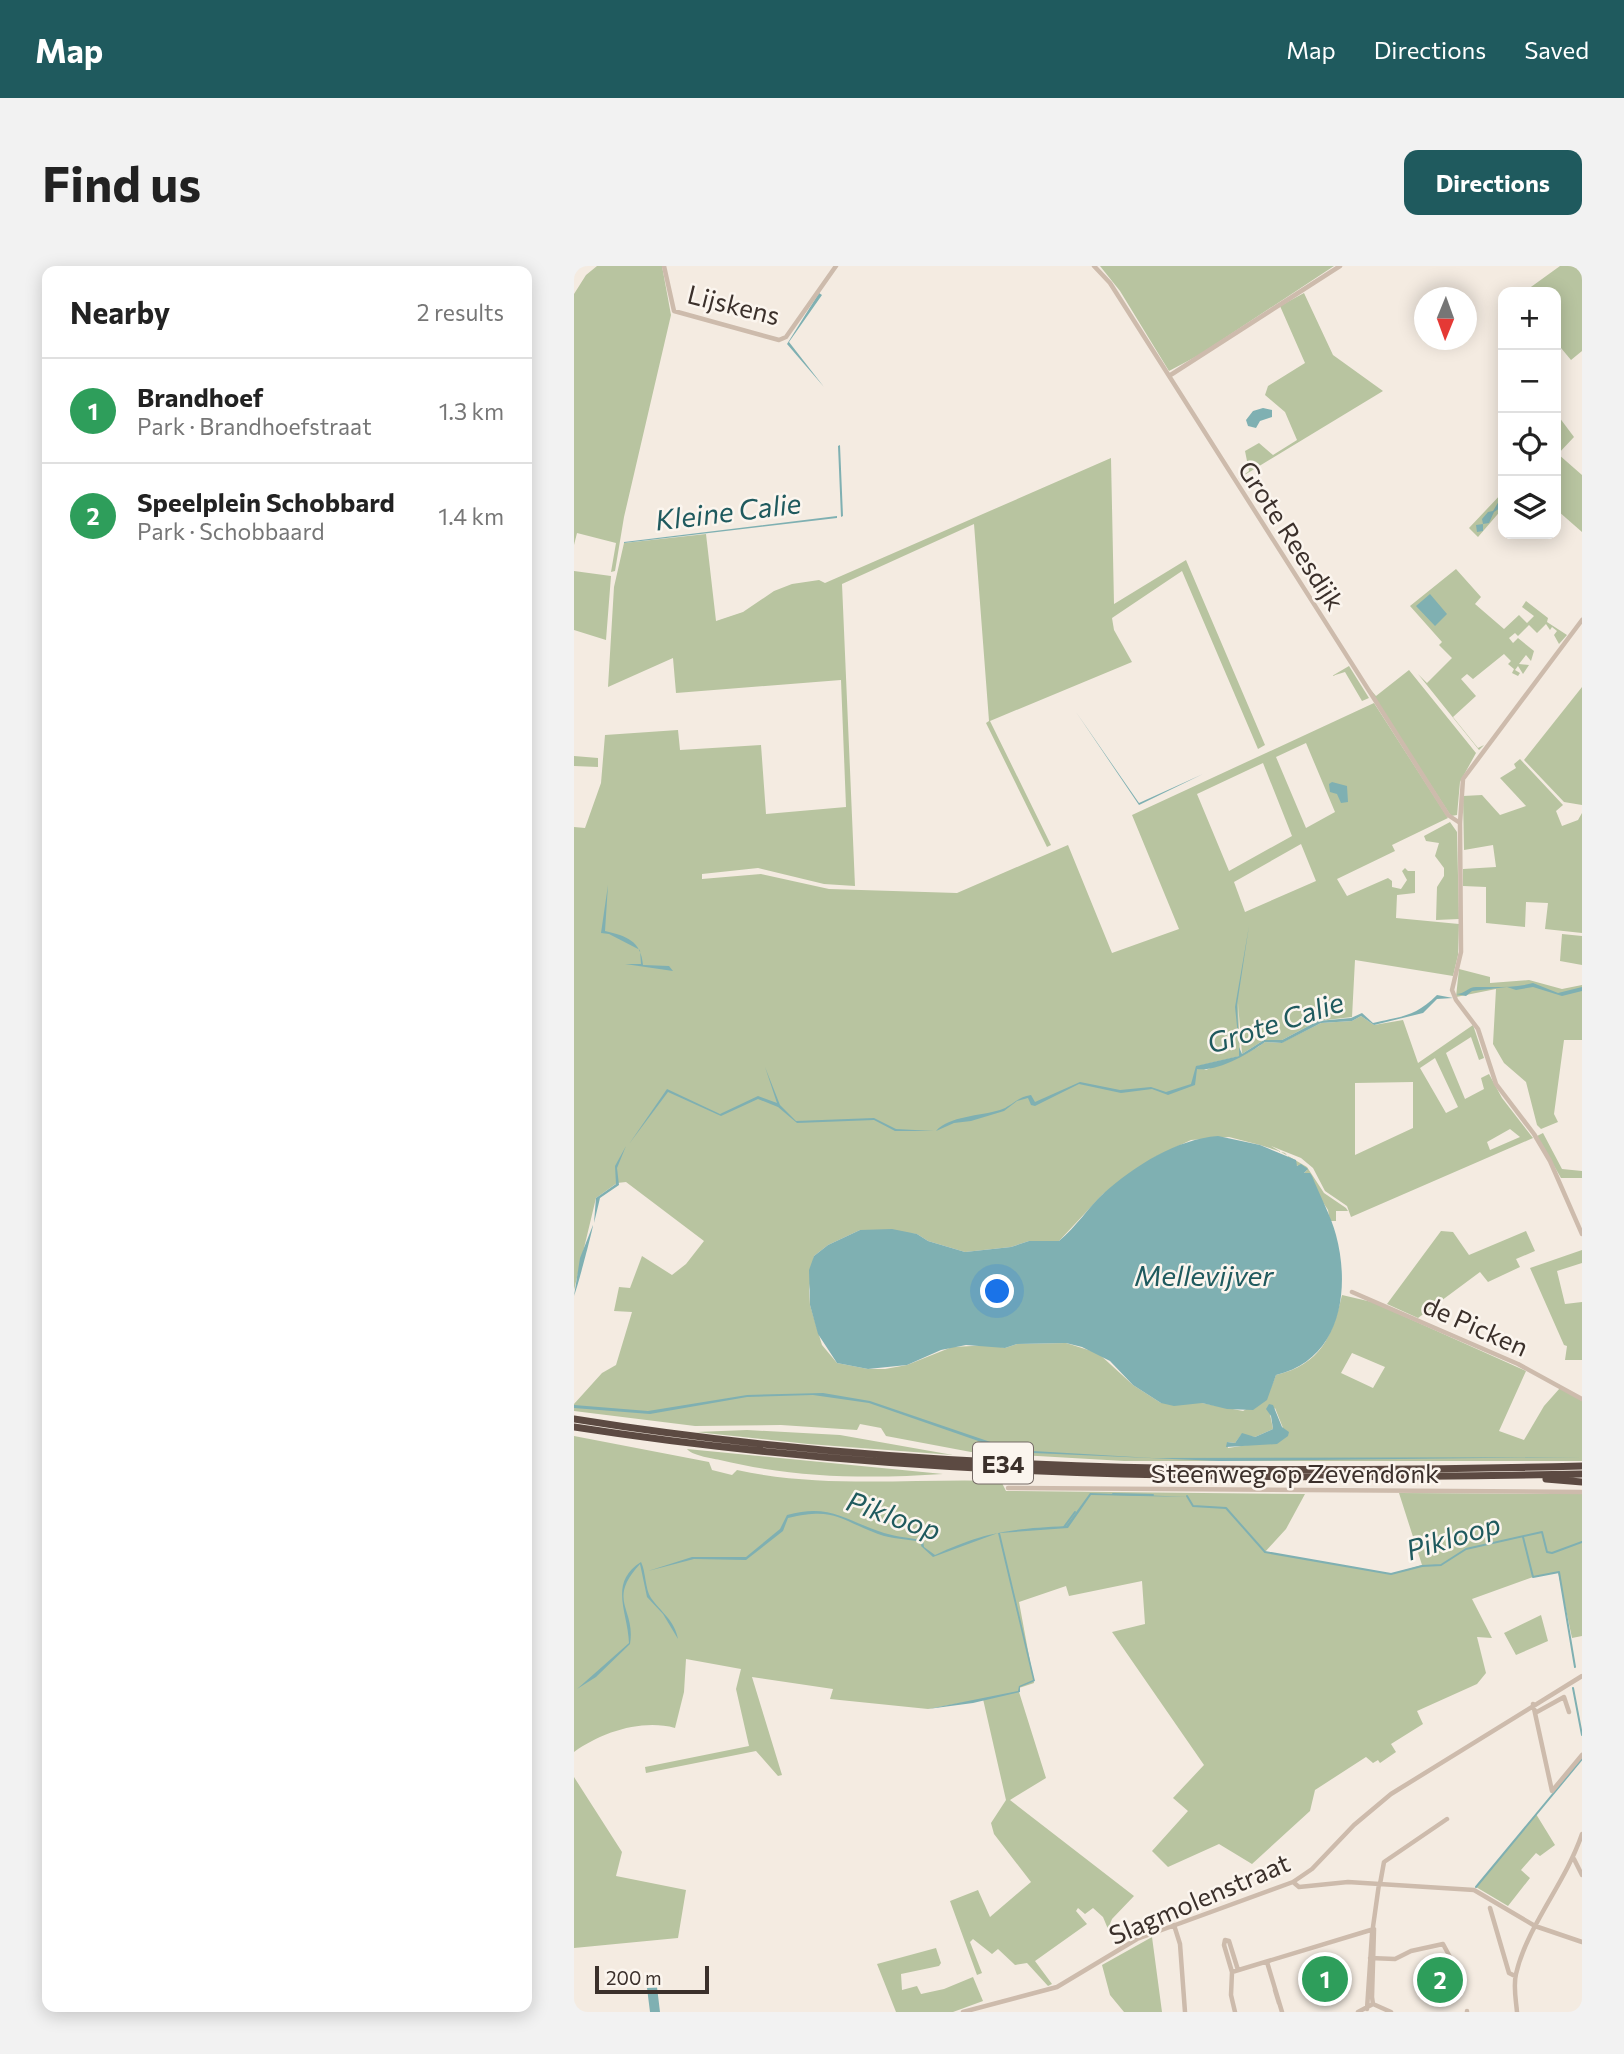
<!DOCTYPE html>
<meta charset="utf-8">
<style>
body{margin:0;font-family:Commissioner,sans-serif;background:#f2f2f2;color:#222}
.controls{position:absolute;right:21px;top:21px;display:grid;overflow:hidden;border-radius:14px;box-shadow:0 4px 18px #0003}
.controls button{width:63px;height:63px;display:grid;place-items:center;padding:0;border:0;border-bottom:2px solid #e0e0e0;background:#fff;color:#222;font:35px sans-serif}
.compass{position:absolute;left:840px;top:21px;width:63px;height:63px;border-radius:50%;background:#fff;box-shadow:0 4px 18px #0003;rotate:181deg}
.scale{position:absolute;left:21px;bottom:18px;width:114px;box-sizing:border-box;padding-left:7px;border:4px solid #3b302b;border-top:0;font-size:19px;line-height:24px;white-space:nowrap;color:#3b302b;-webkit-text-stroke:5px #fbf5ee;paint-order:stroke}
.you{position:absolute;left:424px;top:1026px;width:24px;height:24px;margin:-18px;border:5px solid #fff;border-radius:50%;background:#1a73e8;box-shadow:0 0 0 10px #1a73e833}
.badge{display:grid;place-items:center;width:46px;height:46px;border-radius:50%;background:#1f5a5e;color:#fff;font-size:23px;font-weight:700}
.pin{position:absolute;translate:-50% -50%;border:4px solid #fff;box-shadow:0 2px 7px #0006}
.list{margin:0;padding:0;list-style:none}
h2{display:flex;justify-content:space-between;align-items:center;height:91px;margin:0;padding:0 28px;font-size:30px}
h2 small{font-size:23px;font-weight:400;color:#767676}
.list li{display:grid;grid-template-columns:46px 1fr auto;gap:21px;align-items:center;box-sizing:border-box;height:105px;padding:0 28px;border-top:2px solid #e0e0e0}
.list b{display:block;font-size:26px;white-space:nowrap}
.list p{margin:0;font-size:23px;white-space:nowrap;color:#767676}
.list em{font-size:23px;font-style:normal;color:#767676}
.icon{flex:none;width:38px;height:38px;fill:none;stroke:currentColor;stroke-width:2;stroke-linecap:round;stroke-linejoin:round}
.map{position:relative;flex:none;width:1008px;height:1746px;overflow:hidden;border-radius:14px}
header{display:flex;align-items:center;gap:42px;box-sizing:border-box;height:98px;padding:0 35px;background:#1f5a5e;color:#fff}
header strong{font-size:33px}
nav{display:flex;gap:38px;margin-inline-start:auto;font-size:24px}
.intro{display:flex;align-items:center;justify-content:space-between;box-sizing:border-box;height:168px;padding:0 42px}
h1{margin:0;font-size:49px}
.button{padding:18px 32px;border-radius:14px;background:#1f5a5e;color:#fff;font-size:24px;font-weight:700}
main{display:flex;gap:42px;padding:0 42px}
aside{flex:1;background:#fff;border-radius:14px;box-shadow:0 4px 18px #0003}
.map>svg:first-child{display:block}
.green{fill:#b8c4a0;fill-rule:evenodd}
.water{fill:#7fb0b2}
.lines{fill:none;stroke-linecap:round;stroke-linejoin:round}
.stream{stroke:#7fb0b2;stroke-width:2}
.minor{stroke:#cdbbac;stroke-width:4.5}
.highway{stroke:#5c4a42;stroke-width:7}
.labels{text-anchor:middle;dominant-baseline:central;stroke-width:5;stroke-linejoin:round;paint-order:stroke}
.shield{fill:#fbf5ee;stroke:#756b66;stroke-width:2}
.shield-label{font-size:24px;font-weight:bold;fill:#3b302b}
.street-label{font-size:26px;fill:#3b302b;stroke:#fbf5ee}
.water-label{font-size:28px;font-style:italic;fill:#1f5a5e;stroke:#fbf5ee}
</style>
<header>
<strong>Map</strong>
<nav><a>Map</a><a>Directions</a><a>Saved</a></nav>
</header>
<div class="intro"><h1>Find us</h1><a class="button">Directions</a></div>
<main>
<aside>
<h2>Nearby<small>2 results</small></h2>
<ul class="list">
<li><span class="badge" style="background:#2e9e5b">1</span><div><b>Brandhoef</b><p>Park · Brandhoefstraat</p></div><em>1.3 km</em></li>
<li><span class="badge" style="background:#2e9e5b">2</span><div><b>Speelplein Schobbard</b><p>Park · Schobbaard</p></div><em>1.4 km</em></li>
</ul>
</aside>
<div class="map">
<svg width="1008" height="1746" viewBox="0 0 1008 1746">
<rect width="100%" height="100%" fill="#f4ebe1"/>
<path class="green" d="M 23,0 L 88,0 L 97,49 L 50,251 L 41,305 L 37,306 L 42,277 L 3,267 L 0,279 L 0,28 L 12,9 Z
M 526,0 L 760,0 L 625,89 L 595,105 L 546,25 Z
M 986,0 L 1008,0 L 1008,85 L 997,94 L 982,76 L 982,26 L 950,26 Z
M 730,27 L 759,89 L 809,125 L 664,213 L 675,205 L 671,185 L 685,177 L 699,189 L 723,174 L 711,146 L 691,129 L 694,120 L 731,97 L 706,40 Z
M 982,147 L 1000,171 L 984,188 L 1008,209 L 1008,266 L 984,245 L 982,248 Z
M 537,192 L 540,338 L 612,294 L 691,479 L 684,483 L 608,305 L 538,352 L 540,364 L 558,396 L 416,455 L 477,579 L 473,581 L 412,457 L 415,455 L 400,258 L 268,318 L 281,620 L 250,618 L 184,602 L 128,608 L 128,613 L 187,608 L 255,623 L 383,627 L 494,579 L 538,687 L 605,663 L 558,549 L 800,437 L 874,552 L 818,579 L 821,585 L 763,613 L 773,630 L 814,612 L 818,615 L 818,621 L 827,623 L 833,614 L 828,605 L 831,602 L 834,605 L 841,605 L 841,627 L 823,629 L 822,652 L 885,658 L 884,689 L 879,710 L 781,694 L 778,751 L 744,755 L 708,774 L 690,774 L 668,788 L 664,737 L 666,790 L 624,800 L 632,804 C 656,793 667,793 691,776 L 707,777 L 747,757 L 778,755 L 787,750 L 800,759 L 829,754 L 844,797 L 899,759 L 910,792 L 905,794 L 897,771 L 872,787 L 891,833 L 910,823 L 907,812 L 915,808 L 928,832 L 959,872 L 777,951 L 773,940 L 751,925 L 739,902 L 727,892 L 697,880 L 733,901 L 750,927 L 772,942 L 774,945 L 762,945 L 762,955 L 756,955 L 754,944 L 730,907 L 733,904 L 722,899 L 711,887 L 686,879 L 655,871 L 617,874 L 581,891 L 529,928 L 485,975 L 455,975 L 437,981 L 391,986 L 354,975 L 343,968 L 286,964 L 254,979 L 240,990 L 235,1024 L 236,1039 L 248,1079 L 263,1097 L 294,1103 L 311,1103 L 333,1099 L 378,1081 L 418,1079 L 431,1082 L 443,1078 L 492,1077 L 524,1087 L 559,1119 L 587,1137 L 628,1137 L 669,1145 L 693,1131 L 702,1109 C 747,1098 758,1071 768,1029 L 798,1036 L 952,1105 L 925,1165 L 950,1174 L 970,1140 L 986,1122 L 1008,1134 L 1008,1195 L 550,1195 L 397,1186 L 312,1170 L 307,1162 L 286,1158 L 283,1164 L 207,1159 L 121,1160 L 0,1145 L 0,1138 L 28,1107 L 42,1099 L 58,1046 L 40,1045 L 45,1021 L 56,1022 L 68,990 L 98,1009 L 112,998 L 130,975 L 52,916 L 43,917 L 22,932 L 0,1024 L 0,561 L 11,562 L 27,517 L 31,469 L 104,464 L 106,484 L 187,479 L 192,548 L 272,541 L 267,414 L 102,427 L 99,392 L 34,421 L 40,321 L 50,277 L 132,268 L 142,355 L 169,346 L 200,325 L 218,318 L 245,314 L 251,317 ZM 732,477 L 761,546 L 732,562 L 702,491 ZM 689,497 L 718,570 L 655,605 L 623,528 ZM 727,578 L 742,615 L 671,646 L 660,616 ZM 861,792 L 884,841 L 872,847 L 846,802 ZM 839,816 L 839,862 L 781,889 L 781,817 ZM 936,863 L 946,871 L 916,884 L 913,876 ZM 778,1087 L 811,1101 L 799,1122 L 767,1107 ZM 701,1142 L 709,1162 L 693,1176 L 654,1182 L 653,1176 L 661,1177 L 667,1169 L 681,1171 L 699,1163 L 696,1148 Z
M 929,226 L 929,242 L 904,271 L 895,262 Z
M 882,303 L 907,331 L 901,338 L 930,363 L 945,349 L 953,357 L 960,350 L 948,341 L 952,335 L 974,352 L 973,356 L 993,369 L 985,378 L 980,369 L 983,365 L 978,361 L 976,364 L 972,358 L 963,367 L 955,359 L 944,370 L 941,367 L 935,372 L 939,377 L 944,372 L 960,385 L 957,395 L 952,389 L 945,398 L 955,399 L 949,408 L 944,400 L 941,404 L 946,407 L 944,410 L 938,407 L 940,403 L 934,398 L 937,395 L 930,388 L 899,413 L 893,408 L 887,413 L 902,430 L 879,451 L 904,482 L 910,479 L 905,484 L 844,408 L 853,417 L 878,392 L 865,379 L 868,376 L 836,340 Z
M 0,305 L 37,310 L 32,374 L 0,364 Z
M 775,400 L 795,432 L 788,435 L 771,406 L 758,410 Z
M 835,404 L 902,487 L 886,516 L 883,549 L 877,550 L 790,416 L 802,430 Z
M 1008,421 L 1008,539 L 990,536 L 950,494 Z
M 0,490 L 24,492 L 24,501 L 0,500 Z
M 946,493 L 989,539 L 982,545 L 988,560 L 1004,554 L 1008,547 L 1008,667 L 971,663 L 974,637 L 952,636 L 951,661 L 912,657 L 912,621 L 889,620 L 889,603 L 922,601 L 919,579 L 890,584 L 889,530 L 908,529 L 926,549 L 952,540 L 926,512 L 942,502 L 940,498 Z
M 876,556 L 883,566 L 885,653 L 862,654 L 863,621 L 870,610 L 870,602 L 861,590 L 865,577 L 852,575 L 850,570 Z
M 988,668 L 1008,670 L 1008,699 L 986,695 Z
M 885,703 L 916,711 L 916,717 L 955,714 L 988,723 L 1008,719 L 1008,774 L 990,774 L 980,848 L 984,856 L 967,863 L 963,859 L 952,816 L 930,797 L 919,778 L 922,723 L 882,731 Z
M 969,867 L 988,903 L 1008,905 L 1008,912 L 987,912 L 963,870 Z
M 867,965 L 879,966 L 895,989 L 952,965 L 961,985 L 942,993 L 946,1001 L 914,1016 L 906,1006 L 844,1052 L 813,1038 Z
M 1008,984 L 1008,997 L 983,1005 L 991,1038 L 1008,1036 L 1008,1094 L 991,1094 L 993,1080 L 990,1079 L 956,1002 Z
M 173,1164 L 266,1169 L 379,1189 L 234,1178 L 122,1166 Z
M 0,1170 L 135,1196 L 138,1204 L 158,1209 L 163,1204 C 251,1223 338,1212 427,1215 L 432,1225 L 731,1228 L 712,1263 L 691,1286 L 817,1308 L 848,1299 L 825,1227 L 1008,1228 L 1008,1370 L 998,1372 L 984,1306 L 959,1311 L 898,1333 L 918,1372 L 903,1371 L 912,1407 L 903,1418 L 843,1445 L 849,1458 L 817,1478 L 822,1486 L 806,1497 L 804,1494 L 799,1497 L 792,1491 L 741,1524 L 736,1545 L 678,1598 L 645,1578 L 594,1601 L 578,1585 L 614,1545 L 599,1532 L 630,1499 L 538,1366 L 571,1358 L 568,1315 L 495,1330 L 492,1320 L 445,1336 L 460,1417 L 445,1422 L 445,1426 L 472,1512 L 436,1534 L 560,1630 L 538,1653 L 534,1663 L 529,1651 L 519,1642 L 511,1648 L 504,1642 L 502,1645 L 513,1658 L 461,1695 L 478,1718 L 474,1720 L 453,1697 L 441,1699 L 424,1683 L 418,1688 L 399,1673 L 396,1676 L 408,1707 L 403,1709 L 376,1635 L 404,1624 L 416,1651 L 457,1616 L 420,1568 L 417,1557 L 432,1534 L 409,1433 L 354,1443 L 256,1433 L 259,1423 L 178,1411 L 208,1509 L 204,1510 L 182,1485 L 72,1507 L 71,1501 L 175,1480 L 162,1423 L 167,1403 L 112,1393 L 110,1426 L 101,1462 C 68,1453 28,1466 0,1486 Z
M 113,1183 L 369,1208 C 293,1213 221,1212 146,1194 C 136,1192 117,1189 113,1183 Z
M 967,1349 L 974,1375 L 942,1389 L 930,1367 Z
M 0,1511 L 48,1586 L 42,1610 L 112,1624 L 104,1672 L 0,1682 Z
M 962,1548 L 981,1579 L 966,1590 L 962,1587 L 947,1604 L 956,1612 L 934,1640 L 902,1621 Z
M 578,1671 L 588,1746 L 550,1746 L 536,1729 L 528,1699 Z
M 362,1682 L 367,1697 L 365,1700 L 327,1708 L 328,1724 L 343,1720 L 347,1728 L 370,1723 L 399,1711 L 409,1735 L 379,1746 L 322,1746 L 303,1698 Z
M 759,1707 L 763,1721 L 732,1731 L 725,1719 Z"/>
<path class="water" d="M 245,27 L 248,29 L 215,76 L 250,121 L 213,78 Z
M 689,142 L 698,144 L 698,151 L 686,155 L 682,162 L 674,160 L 672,154 L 679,145 Z
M 266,179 L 269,250 L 267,251 L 264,180 Z
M 925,235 L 929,235 L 929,240 L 920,246 L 915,257 L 909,258 L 909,265 L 903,266 L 902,259 L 909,258 L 908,253 L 914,246 L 919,245 Z
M 263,250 L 263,252 L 50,277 L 50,276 Z
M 856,328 L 873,348 L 861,360 L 842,340 Z
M 502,446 L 565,537 L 629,508 L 565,539 Z
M 758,516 L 773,520 L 774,536 L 767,537 L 763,528 L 756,526 L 755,518 Z
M 34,619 L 31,665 C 53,670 67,675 69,699 L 95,700 L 99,705 L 51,698 L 67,698 L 66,684 L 35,668 L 27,667 Z
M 675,660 L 663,739 L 665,779 L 661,741 Z
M 959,717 L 984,727 L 1008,721 L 1008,725 L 988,730 L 959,721 L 942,724 L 933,721 L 898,725 L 892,730 L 882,728 C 891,728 894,721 902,721 C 921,721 941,722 959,717 Z
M 863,729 L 879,732 L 863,733 L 849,747 L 800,759 L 787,750 L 778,755 L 747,757 L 708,777 L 691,776 C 674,788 644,806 623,803 L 621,819 L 594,829 L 578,823 L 547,827 L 505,818 L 461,840 L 457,839 L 454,832 L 443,835 L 430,845 L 397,855 L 380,857 L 362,865 C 375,850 406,850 426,844 C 438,840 443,831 457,829 L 461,836 L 506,816 L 546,824 L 577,821 L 592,826 L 617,818 L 622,800 L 665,790 L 665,781 L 668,788 L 690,774 L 708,774 L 744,755 L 777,752 L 788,747 L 799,757 C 828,750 841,751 863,729 Z
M 191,801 L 206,839 L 222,855 L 300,852 L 322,863 L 360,865 L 321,865 L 300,854 L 223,857 L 204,841 L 184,833 L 147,850 L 94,826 L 55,878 L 93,823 L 146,848 L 184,830 L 203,837 Z
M 644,870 L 686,879 L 722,894 L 723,900 L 727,898 L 734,903 L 730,907 L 736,907 L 738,910 C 746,930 757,950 762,969 C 777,1025 766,1094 702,1109 L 693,1134 L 679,1144 L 653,1143 L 628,1137 L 600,1140 L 587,1137 L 559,1119 L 536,1095 L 508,1081 L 492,1077 L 443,1078 L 431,1082 L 392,1079 L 367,1084 L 333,1099 L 294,1103 L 263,1097 L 244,1068 L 236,1039 L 235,1004 L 240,990 L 254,979 L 286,964 L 318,963 L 343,968 L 354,975 L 391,986 L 437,981 L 455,975 L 485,975 C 502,961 514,942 530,927 C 560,900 603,873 644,870 Z
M 52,880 L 43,902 L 45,919 L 26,932 L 20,957 L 22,932 L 42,918 L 41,900 Z
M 19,959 C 19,963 3,1023 0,1030 L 6,992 Z
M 249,1127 L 296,1135 L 440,1184 L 578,1192 L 1008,1191 L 645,1195 L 436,1186 L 295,1137 L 239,1129 L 173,1131 L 76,1148 L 0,1142 L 0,1139 L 74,1145 L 173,1129 Z
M 695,1138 L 699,1139 L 708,1161 L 715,1166 L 714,1170 L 703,1178 L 652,1181 L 653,1176 L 661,1177 L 668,1167 L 681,1171 L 699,1163 L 697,1150 L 692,1143 Z
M 516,1227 L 615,1231 L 517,1229 L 494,1262 L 426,1267 L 461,1415 L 446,1421 L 446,1426 L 399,1437 L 354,1443 L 444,1425 L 445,1420 L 459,1414 L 424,1267 L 359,1291 L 347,1280 L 348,1276 C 333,1273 318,1273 304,1268 C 264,1253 261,1241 214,1252 L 209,1265 L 172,1294 L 120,1293 L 74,1305 L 118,1291 L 172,1291 L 206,1263 L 213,1249 C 257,1237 272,1255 310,1267 C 323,1271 337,1272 349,1274 L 350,1281 L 361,1289 C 412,1265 437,1263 492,1260 Z
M 67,1296 C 72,1306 71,1323 77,1332 C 87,1346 101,1355 104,1373 L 89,1348 L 73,1331 L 66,1298 C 32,1335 62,1342 56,1378 L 22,1411 L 3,1423 L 55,1377 C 54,1346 34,1317 67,1296 Z
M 83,1721 L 86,1746 L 76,1746 L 73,1722 Z"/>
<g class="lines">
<path class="stream" d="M 539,1228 L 579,1229
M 613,1230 L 619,1240 L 652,1242 L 691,1286 L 817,1308 L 848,1300 L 867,1299 L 892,1283 L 968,1266 L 973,1286 L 978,1287 L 1008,1276
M 490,1261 L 501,1246
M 949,1271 L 959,1311 L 985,1306 L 1001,1401
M 999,1422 L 1008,1469
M 902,1621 L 1008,1493"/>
<path class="minor" d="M 90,0 L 100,45 L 205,74 L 212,71 L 262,0
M 520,0 L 536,17 L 874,549 L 886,557
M 595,110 L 766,0
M 1008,354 L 889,513 L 886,557 L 887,686 L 878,724 L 882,734 L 904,763 L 922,818 L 960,868 L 976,895 L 1008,968
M 778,1026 L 944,1098 L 1008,1133
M 434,1222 L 1008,1226
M 959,1438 L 978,1525 L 1008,1489
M 961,1447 L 990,1431 L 995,1446
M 1000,1593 L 1008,1609
M 719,1616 L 725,1621 L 774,1616 L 900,1624 L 961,1660 L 1008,1676
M 806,1618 L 810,1596 L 873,1553
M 916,1642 L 935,1707 L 941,1710
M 600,1659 L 606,1678 L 611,1746
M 796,1692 L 821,1693 L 837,1685 L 869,1678 L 876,1691 L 878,1707 L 873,1708 L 877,1722
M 693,1696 L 708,1746
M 664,1704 L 655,1675 L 651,1674 L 650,1679 L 658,1706 L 800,1663
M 658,1706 L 657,1729 L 661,1746
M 701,1724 L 705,1737
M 798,1731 L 800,1664
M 798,1731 L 799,1738 L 817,1746
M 793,1743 L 798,1668 L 805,1618
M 389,1746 L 483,1721 L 563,1673 L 719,1616 L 738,1603 L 780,1559 L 817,1528 L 1008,1410
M 784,1746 L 799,1738
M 893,1746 L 893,1745
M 943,1746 C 942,1734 939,1720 942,1708 C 953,1660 991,1618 1008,1568"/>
<path class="highway" d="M 0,1153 C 334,1207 671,1208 1008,1200
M 0,1161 C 334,1213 671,1215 1008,1208
M 972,1213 L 1008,1216"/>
</g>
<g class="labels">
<rect class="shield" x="399" y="1176.5" width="60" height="41" rx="5"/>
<g class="shield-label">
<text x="429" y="1197">E34</text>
</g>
<g class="street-label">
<text transform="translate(160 38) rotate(14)">Lijskens</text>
<text transform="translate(718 269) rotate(57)">Grote Reesdijk</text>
<text transform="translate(902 1059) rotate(24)">de Picken</text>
<text x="721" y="1206">Steenweg op Zevendonk</text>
<text transform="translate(625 1632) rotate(-23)">Slagmolenstraat</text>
</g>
<g class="water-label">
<text transform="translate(154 245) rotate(-7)">Kleine Calie</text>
<text transform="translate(701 756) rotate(-18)">Grote Calie</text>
<text x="630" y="1009">Mellevijver</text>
<text transform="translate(320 1249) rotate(19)">Pikloop</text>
<text transform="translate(879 1270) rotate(-17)">Pikloop</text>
</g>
</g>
</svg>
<div class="controls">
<button>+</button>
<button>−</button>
<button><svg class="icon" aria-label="locate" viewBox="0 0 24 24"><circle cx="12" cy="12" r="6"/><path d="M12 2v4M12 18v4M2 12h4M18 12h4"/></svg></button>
<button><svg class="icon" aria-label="layers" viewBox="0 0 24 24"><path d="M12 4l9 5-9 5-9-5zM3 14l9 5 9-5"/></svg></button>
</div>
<svg class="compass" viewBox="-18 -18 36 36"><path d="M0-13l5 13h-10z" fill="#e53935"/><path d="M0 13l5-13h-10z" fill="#767676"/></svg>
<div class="scale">200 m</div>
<div class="you"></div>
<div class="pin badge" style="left:751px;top:1713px;background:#2e9e5b">1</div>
<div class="pin badge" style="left:866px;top:1714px;background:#2e9e5b">2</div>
</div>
</main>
